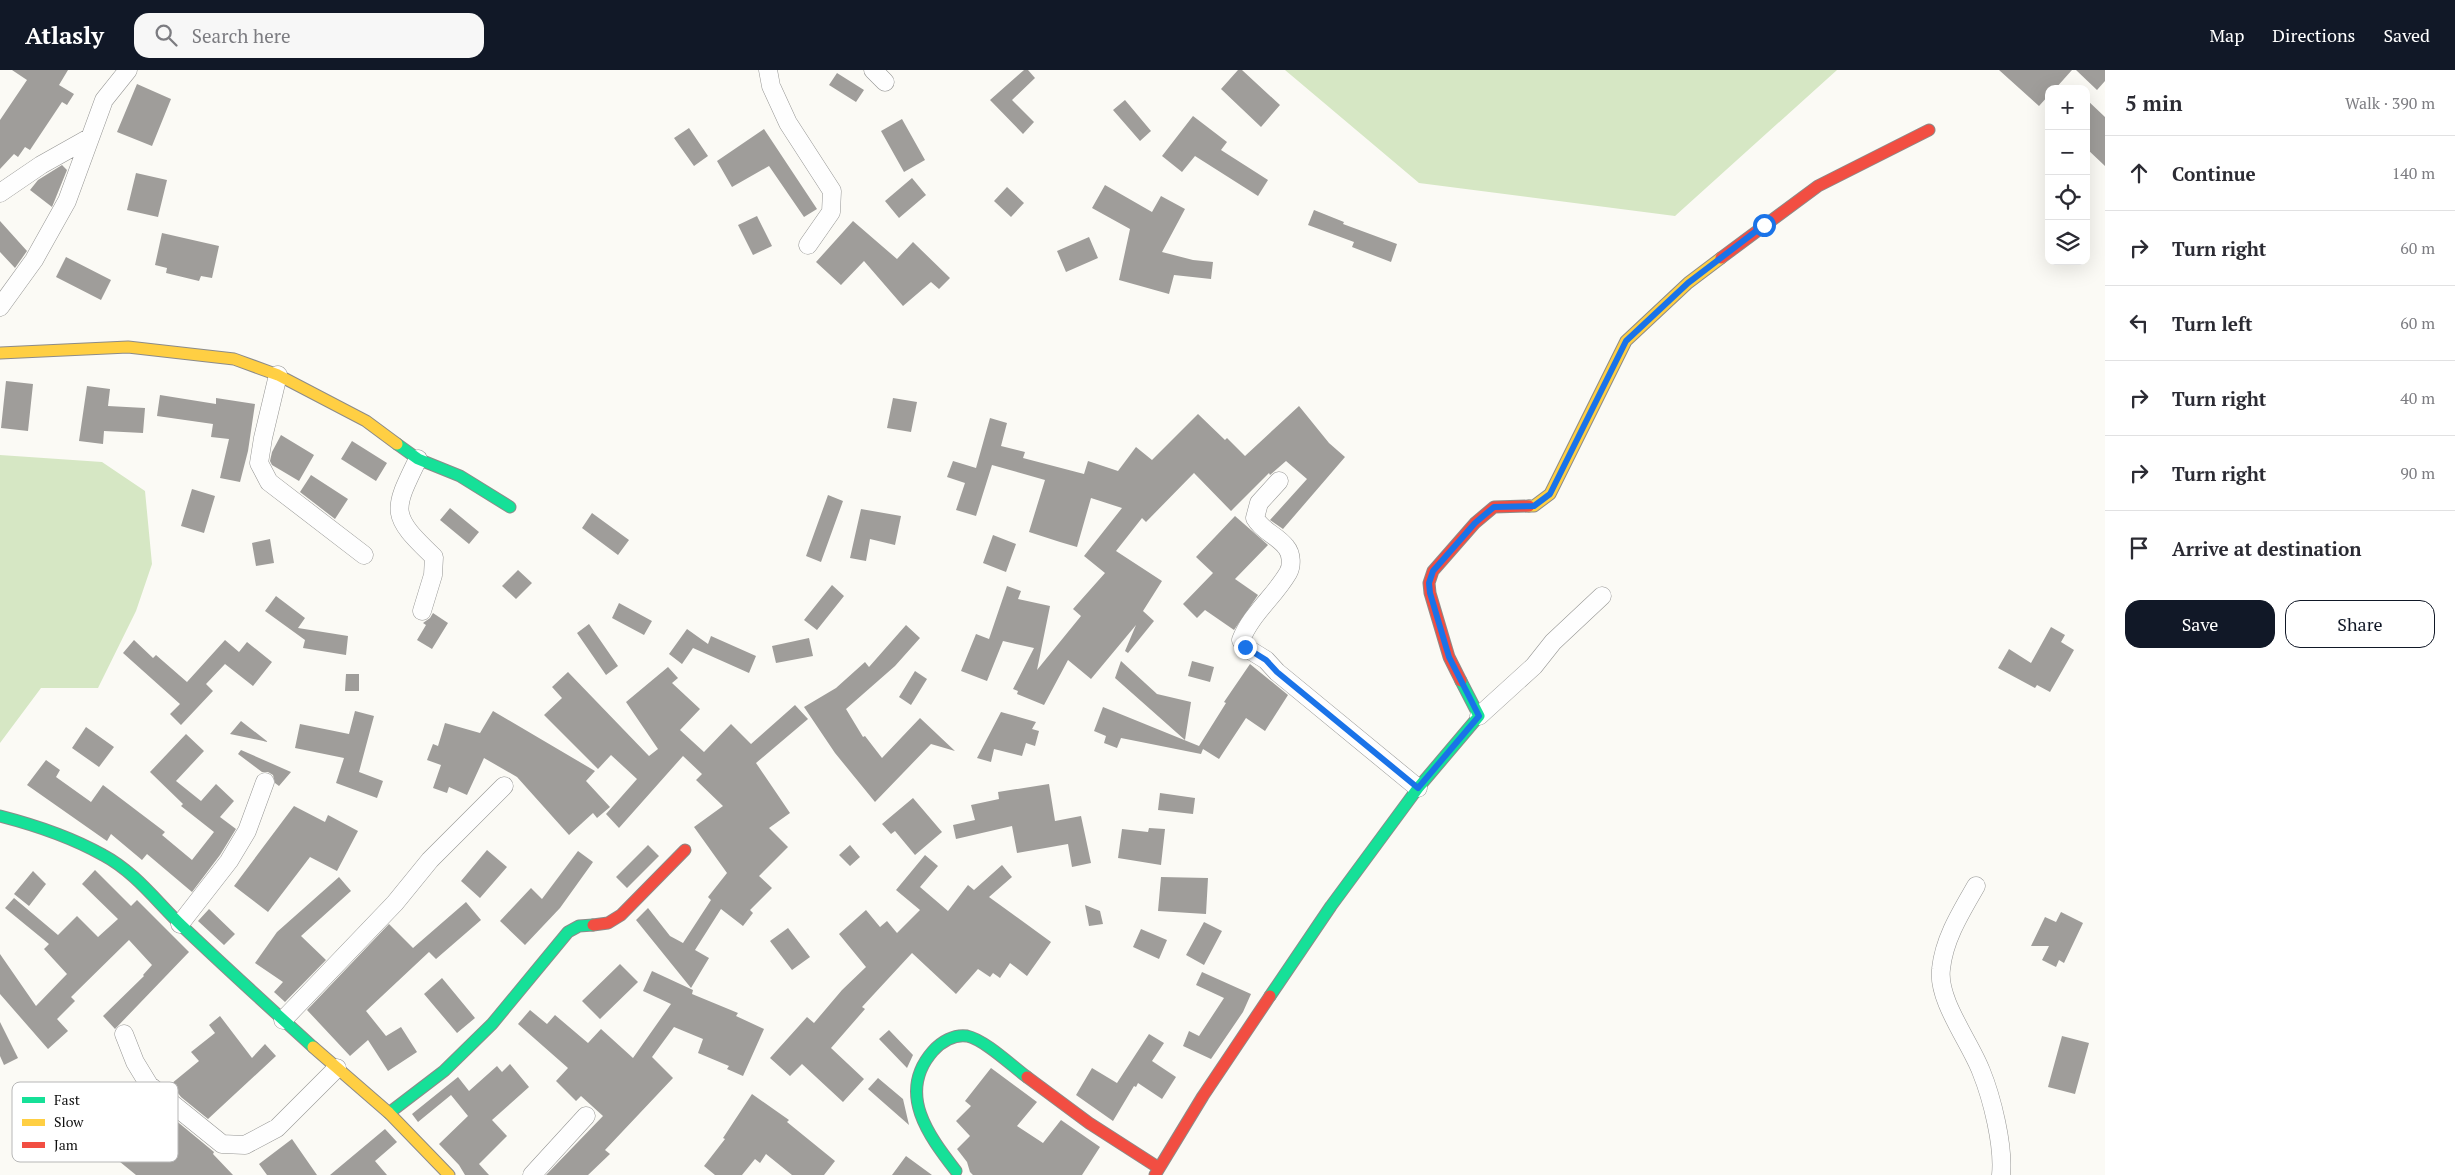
<!DOCTYPE html>
<meta charset="utf-8">
<style>
body{margin:0;font-family:"PT Serif",serif;background:#f7f7f7;color:#2b2b33}
.controls{position:absolute;right:15px;top:15px;display:grid;overflow:hidden;border-radius:10px;box-shadow:0 5px 20px #0002}
.controls button{width:45px;height:45px;display:grid;place-items:center;padding:0;border:0;border-bottom:1px solid #e1e1e2;background:#fff;color:#2b2b33;font:25px sans-serif}
.stop{position:absolute;width:15px;height:15px;margin:-11px;border:4px solid #1a73e8;border-radius:50%;background:#fff}
.stop.end{background:#1a73e8;border-color:#fff;box-shadow:0 1px 5px #0008}
.list{margin:0;padding:0;list-style:none}
h2{display:flex;justify-content:space-between;align-items:center;height:65px;margin:0;padding:0 20px;font-size:21px}
h2 small{font-size:16px;font-weight:400;color:#7c7c81}
.list li{display:grid;grid-template-columns:32px 1fr auto;gap:15px;align-items:center;box-sizing:border-box;height:75px;padding:0 20px;border-top:1px solid #e1e1e2}
.list b{display:block;font-size:19px;white-space:nowrap}
.list em{font-size:16px;font-style:normal;color:#7c7c81}
.actions{display:flex;gap:10px;padding:15px 20px}
.actions a{flex:1;padding:11px 0;border:1px solid #111827;border-radius:15px;text-align:center;font-size:18px;color:#111827}
.actions .main{background:#111827;color:#fff}
.icon{flex:none;width:28px;height:28px;fill:none;stroke:currentColor;stroke-width:2;stroke-linecap:round;stroke-linejoin:round}
.map{position:relative;flex:none;width:2105px;height:1105px;overflow:hidden}
header{display:flex;align-items:center;gap:30px;box-sizing:border-box;height:70px;padding:0 25px;background:#111827;color:#fff}
header strong{font-size:24px}
nav{display:flex;gap:28px;margin-inline-start:auto;font-size:18px}
.search{width:350px;height:45px;background:#f7f7f7;display:flex;align-items:center;gap:12px;box-sizing:border-box;padding:0 18px;border-radius:15px;color:#7c7c81;font-size:19px}
main{display:flex}
aside{flex:1;background:#fff}
.map>svg:first-child{display:block}
.forest{fill:#d6e7c4}
.building{fill:#9f9d9a}
.lines{fill:none;stroke-linecap:round;stroke-linejoin:round}
.street-casing{stroke:#959593;stroke-width:19}
.fast-casing{stroke:#8c8b89;stroke-width:13}
.slow-casing{stroke:#8c8b89;stroke-width:13}
.jam-casing{stroke:#8c8b89;stroke-width:13}
.street{stroke:#fefefe;stroke-width:18}
.fast{stroke:#16e098;stroke-width:11}
.slow{stroke:#ffcf43;stroke-width:11}
.jam{stroke:#f24e42;stroke-width:11}
.route{stroke:#1a73e8;stroke-width:6}
.key{fill:#fff;stroke:#b7b7b7;stroke-width:1}
.key-label{font-size:14px;fill:#0f0f0f}
</style>
<header>
<strong>Atlasly</strong>
<div class="search"><svg class="icon" aria-label="search" viewBox="0 0 24 24"><circle cx="10" cy="10" r="6"/><path d="M15 15l6 6"/></svg>Search here</div>
<nav><a>Map</a><a>Directions</a><a>Saved</a></nav>
</header>
<main>
<div class="map">
<svg width="2105" height="1105" viewBox="0 0 2105 1105">
<rect width="100%" height="100%" fill="#fbfaf5"/>
<path class="forest" d="M 1285,0 L 1837,0 L 1675,146 L 1419,113 Z
M 0,385 L 102,392 L 145,421 L 152,494 L 136,541 L 98,618 L 41,618 L 0,673 Z"/>
<path class="building" d="M 12,0 L 68,0 L 59,15 L 74,24 L 67,35 L 62,32 L 30,80 L 25,77 L 18,87 L 14,84 L 0,99 L 0,50 L 27,10 Z
M 1024,0 L 1028,0 L 1035,8 L 1012,30 L 1034,52 L 1023,64 L 990,30 Z
M 1238,0 L 1242,0 L 1280,35 L 1261,57 L 1221,19 Z
M 1999,0 L 2072,0 L 2055,19 L 2049,19 L 2049,25 L 2039,36 Z
M 2076,0 L 2105,0 L 2105,11 L 2097,20 Z
M 837,3 L 864,20 L 856,32 L 829,15 Z
M 137,14 L 171,29 L 152,76 L 117,62 Z
M 2086,29 L 2105,47 L 2105,96 L 2086,78 Z
M 1125,30 L 1151,61 L 1140,71 L 1113,40 Z
M 1193,46 L 1227,72 L 1221,80 L 1268,110 L 1258,126 L 1195,86 L 1182,102 L 1162,86 Z
M 902,49 L 925,90 L 904,102 L 881,61 Z
M 689,58 L 708,86 L 694,96 L 674,68 Z
M 764,59 L 817,139 L 804,147 L 769,96 L 732,117 L 717,91 Z
M 62,95 L 67,100 L 52,137 L 30,120 L 38,110 Z
M 136,103 L 167,110 L 158,147 L 127,140 Z
M 912,108 L 926,125 L 899,148 L 885,131 Z
M 1105,115 L 1152,142 L 1161,126 L 1185,139 L 1162,182 L 1193,190 L 1213,192 L 1211,209 L 1174,205 L 1169,224 L 1119,210 L 1130,159 L 1092,138 Z
M 1007,117 L 1024,133 L 1011,147 L 994,131 Z
M 1314,140 L 1344,152 L 1343,154 L 1397,174 L 1391,192 L 1352,177 L 1354,172 L 1308,155 Z
M 757,146 L 772,176 L 753,185 L 738,155 Z
M 0,151 L 27,181 L 15,198 L 0,182 Z
M 853,151 L 897,189 L 913,172 L 950,208 L 939,219 L 931,212 L 903,236 L 864,191 L 841,215 L 816,192 Z
M 162,163 L 219,176 L 212,208 L 201,206 L 199,211 L 166,203 L 167,198 L 155,195 Z
M 1089,167 L 1098,188 L 1066,202 L 1057,181 Z
M 66,187 L 111,210 L 101,230 L 56,207 Z
M 6,311 L 33,314 L 28,361 L 1,358 Z
M 87,316 L 110,319 L 108,336 L 145,338 L 143,363 L 104,361 L 103,374 L 79,371 Z
M 160,325 L 216,334 L 216,328 L 255,334 L 248,381 L 240,412 L 220,408 L 229,369 L 211,367 L 213,354 L 157,346 Z
M 893,328 L 917,332 L 911,362 L 887,358 Z
M 1299,336 L 1329,373 L 1345,387 L 1283,459 L 1270,450 L 1307,409 L 1286,391 L 1270,405 L 1269,403 L 1231,441 L 1194,403 L 1146,452 L 1142,448 L 1116,481 L 1162,511 L 1143,541 L 1154,551 L 1128,583 L 1125,581 L 1136,555 L 1091,609 L 1068,590 L 1044,635 L 1017,624 L 1018,621 L 1013,619 L 1034,578 L 1003,571 L 987,611 L 961,601 L 976,564 L 989,569 L 1007,516 L 1021,521 L 1018,529 L 1050,536 L 1037,600 L 1081,546 L 1073,539 L 1105,503 L 1084,486 L 1122,438 L 1091,428 L 1077,477 L 1060,472 L 1029,462 L 1045,410 L 992,395 L 976,446 L 956,440 L 965,413 L 947,407 L 953,391 L 976,398 L 990,348 L 1007,353 L 1001,376 L 1025,382 L 1023,388 L 1084,404 L 1088,391 L 1118,401 L 1136,377 L 1152,390 L 1198,344 L 1225,370 L 1227,368 L 1245,386 Z
M 281,365 L 314,385 L 299,411 L 272,395 L 270,391 L 272,382 Z
M 352,371 L 387,393 L 376,411 L 341,389 Z
M 311,405 L 348,429 L 335,449 L 300,422 Z
M 192,419 L 215,426 L 204,463 L 181,456 Z
M 828,425 L 843,431 L 821,492 L 806,486 Z
M 450,438 L 479,462 L 469,474 L 440,450 Z
M 861,439 L 901,446 L 895,475 L 870,469 L 866,491 L 850,488 Z
M 592,443 L 629,470 L 618,485 L 582,458 Z
M 1235,446 L 1268,475 L 1235,509 L 1258,525 L 1234,560 L 1205,540 L 1197,548 L 1183,534 L 1213,503 L 1196,487 Z
M 993,465 L 1016,474 L 1006,502 L 983,493 Z
M 270,469 L 274,493 L 256,496 L 252,473 Z
M 518,500 L 532,513 L 516,529 L 502,516 Z
M 832,515 L 844,526 L 817,560 L 804,550 Z
M 276,526 L 305,548 L 298,558 L 348,566 L 346,585 L 303,578 L 305,570 L 265,541 Z
M 619,533 L 652,551 L 644,565 L 612,548 Z
M 433,543 L 448,553 L 432,579 L 417,570 L 426,555 L 423,553 L 430,548 Z
M 589,554 L 618,596 L 606,605 L 577,563 Z
M 906,555 L 920,568 L 895,596 L 846,639 L 863,667 L 865,666 L 882,688 L 920,648 L 955,681 L 931,674 L 875,732 L 835,683 L 804,637 L 836,618 L 865,592 L 869,597 Z
M 2051,557 L 2065,565 L 2061,572 L 2074,580 L 2050,622 L 2037,615 L 2035,618 L 1998,598 L 2009,579 L 2031,593 Z
M 687,559 L 708,574 L 711,566 L 756,586 L 749,603 L 693,578 L 682,594 L 669,584 Z
M 809,568 L 813,586 L 776,593 L 772,576 Z
M 134,570 L 153,588 L 156,585 L 187,612 L 225,570 L 239,582 L 247,572 L 272,592 L 253,616 L 225,594 L 206,614 L 213,621 L 181,655 L 170,644 L 180,634 L 123,583 Z
M 1121,591 L 1157,624 L 1191,632 L 1185,670 L 1115,608 Z
M 1192,591 L 1214,597 L 1210,612 L 1188,606 Z
M 1250,594 L 1288,625 L 1265,661 L 1246,648 L 1219,689 L 1203,679 L 1201,684 L 1121,668 L 1117,678 L 1104,673 L 1106,666 L 1094,661 L 1103,637 L 1199,676 L 1226,633 L 1224,632 Z
M 668,597 L 678,608 L 672,613 L 700,639 L 680,660 L 704,682 L 731,654 L 751,674 L 795,635 L 808,649 L 756,693 L 790,743 L 769,758 L 788,777 L 759,806 L 772,818 L 750,840 L 753,843 L 743,856 L 721,839 L 695,880 L 709,888 L 691,918 L 636,850 L 648,838 L 670,866 L 683,873 L 711,830 L 708,827 L 727,803 L 694,757 L 723,736 L 696,710 L 702,704 L 683,686 L 619,758 L 606,744 L 637,709 L 611,685 L 598,699 L 544,645 L 562,628 L 552,617 L 568,602 L 649,686 L 658,679 L 626,632 Z
M 915,601 L 927,609 L 911,635 L 899,627 Z
M 346,604 L 359,604 L 359,621 L 345,621 Z
M 355,641 L 374,646 L 359,702 L 383,711 L 377,728 L 336,713 L 344,688 L 295,678 L 300,654 L 349,664 Z
M 493,641 L 595,701 L 586,711 L 610,737 L 597,748 L 593,743 L 569,765 L 517,707 L 484,688 L 467,725 L 449,717 L 447,723 L 433,718 L 441,695 L 427,690 L 433,674 L 438,676 L 445,653 L 480,663 Z
M 1001,642 L 1036,652 L 1032,659 L 1039,661 L 1035,676 L 1026,673 L 1022,686 L 994,679 L 991,692 L 977,688 Z
M 241,651 L 268,672 L 230,664 Z
M 86,657 L 114,677 L 99,697 L 72,678 Z
M 186,664 L 204,681 L 176,711 L 201,731 L 216,714 L 234,731 L 220,747 L 236,759 L 220,785 L 192,822 L 147,784 L 142,790 L 111,764 L 107,771 L 104,769 L 27,715 L 46,690 L 60,700 L 56,707 L 91,732 L 103,715 L 165,762 L 162,765 L 192,790 L 214,762 L 181,736 L 183,734 L 150,702 Z
M 241,680 L 291,702 L 279,716 L 275,713 L 273,705 L 268,702 L 262,702 L 238,684 Z
M 1049,714 L 1055,751 L 1081,746 L 1091,793 L 1072,797 L 1068,774 L 1017,783 L 1012,756 L 956,769 L 953,755 L 975,750 L 971,735 L 999,729 L 998,722 Z
M 1160,723 L 1195,728 L 1193,744 L 1158,740 Z
M 913,728 L 942,762 L 915,785 L 895,761 L 891,764 L 882,754 Z
M 294,736 L 325,752 L 328,745 L 358,761 L 337,801 L 310,787 L 268,842 L 234,816 Z
M 1149,758 L 1165,759 L 1161,795 L 1118,788 L 1122,759 L 1148,762 Z
M 648,775 L 659,786 L 627,818 L 616,807 Z
M 850,775 L 860,787 L 850,796 L 839,785 Z
M 487,780 L 507,797 L 480,828 L 461,811 Z
M 578,781 L 593,792 L 560,838 L 525,875 L 500,851 L 531,818 L 542,829 Z
M 925,785 L 938,796 L 920,817 L 948,841 L 968,815 L 974,820 L 1002,795 L 1012,807 L 989,827 L 1051,872 L 1027,906 L 1010,893 L 1000,908 L 993,903 L 990,907 L 978,899 L 956,924 L 912,883 L 862,937 L 865,939 L 831,978 L 864,1009 L 843,1032 L 802,994 L 790,1006 L 770,988 L 807,947 L 814,953 L 842,920 L 866,897 L 839,864 L 866,840 L 880,857 L 887,851 L 897,863 L 920,840 L 896,820 Z
M 95,800 L 131,836 L 137,830 L 189,882 L 115,959 L 103,946 L 144,906 L 143,905 L 152,895 L 129,870 L 71,927 L 75,931 L 57,949 L 68,961 L 48,979 L 0,924 L 0,884 L 36,936 L 67,904 L 44,879 L 49,874 L 5,838 L 14,828 L 58,865 L 77,846 L 98,867 L 118,849 L 82,814 Z
M 33,801 L 46,814 L 29,836 L 14,824 Z
M 339,807 L 351,821 L 301,866 L 326,890 L 285,932 L 274,922 L 283,912 L 255,893 L 277,862 Z
M 1161,807 L 1208,808 L 1206,844 L 1158,841 Z
M 466,832 L 481,850 L 436,889 L 429,882 L 366,941 L 386,966 L 401,957 L 417,982 L 388,1001 L 368,970 L 350,986 L 307,940 L 389,854 L 413,878 Z
M 1085,835 L 1100,841 L 1103,854 L 1089,856 Z
M 209,839 L 235,864 L 224,875 L 198,851 Z
M 2061,842 L 2083,853 L 2064,893 L 2059,890 L 2056,897 L 2042,890 L 2049,876 L 2031,876 L 2045,847 L 2056,852 Z
M 1204,852 L 1222,861 L 1204,895 L 1186,885 Z
M 788,858 L 810,887 L 792,900 L 770,871 Z
M 1141,859 L 1167,870 L 1159,889 L 1133,877 Z
M 620,894 L 638,912 L 600,949 L 582,931 Z
M 652,901 L 693,920 L 692,924 L 738,943 L 736,946 L 764,959 L 743,1006 L 727,999 L 729,996 L 698,983 L 703,969 L 674,957 L 652,987 L 673,1008 L 605,1080 L 610,1084 L 588,1105 L 546,1105 L 603,1046 L 581,1026 L 576,1031 L 556,1011 L 568,998 L 518,954 L 530,940 L 547,954 L 555,945 L 588,973 L 601,959 L 633,988 L 671,934 L 643,921 Z
M 1202,902 L 1251,924 L 1243,942 L 1211,989 L 1183,976 L 1189,961 L 1199,966 L 1224,928 L 1196,915 Z
M 442,908 L 475,948 L 457,963 L 424,924 Z
M 220,946 L 252,988 L 265,974 L 276,986 L 208,1049 L 181,1027 L 171,1014 L 199,991 L 191,982 L 215,963 L 209,955 Z
M 0,952 L 18,988 L 4,995 L 0,986 Z
M 889,960 L 913,985 L 907,998 L 879,969 Z
M 1149,964 L 1164,973 L 1152,991 L 1176,1007 L 1162,1029 L 1138,1013 L 1136,1017 L 1134,1016 L 1113,1051 L 1076,1025 L 1092,998 L 1117,1013 Z
M 2062,966 L 2089,973 L 2075,1024 L 2048,1017 Z
M 510,994 L 529,1017 L 492,1050 L 507,1066 L 479,1094 L 489,1105 L 465,1105 L 459,1095 L 439,1074 L 468,1046 L 451,1025 L 418,1052 L 412,1044 L 458,1007 L 469,1021 L 497,996 L 502,1002 Z
M 991,998 L 1037,1032 L 1017,1056 L 1043,1073 L 1061,1050 L 1100,1077 L 1082,1105 L 973,1105 L 970,1102 L 967,1092 L 957,1079 L 970,1066 L 956,1051 L 971,1036 L 965,1031 Z
M 878,1008 L 903,1029 L 909,1055 L 868,1019 Z
M 37,1020 L 60,1048 L 35,1069 L 12,1041 Z
M 752,1024 L 789,1050 L 787,1052 L 835,1091 L 824,1105 L 792,1105 L 766,1084 L 760,1093 L 755,1089 L 742,1105 L 715,1105 L 704,1096 L 725,1069 L 723,1068 Z
M 145,1025 L 214,1082 L 213,1084 L 233,1105 L 136,1105 L 103,1078 Z
M 385,1059 L 397,1072 L 375,1091 L 387,1105 L 330,1105 Z
M 292,1069 L 317,1105 L 267,1105 L 259,1094 Z
M 906,1086 L 932,1105 L 892,1105 Z"/>
<g class="lines">
<defs>
<path id="street" d="M 768,0 L 771,16 L 788,53 L 832,121 L 831,142 L 808,175
M 873,0 L 885,12
M 0,123 L 41,95 L 89,68
M 0,237 L 34,190 L 67,131 L 104,30 L 128,0
M 278,305 L 263,368 L 259,393 L 269,412 L 364,485
M 418,389 C 392,442 390,445 434,487 L 433,505 L 422,541
M 1279,411 L 1259,433 L 1255,448 C 1263,462 1277,465 1286,477 C 1292,484 1292,496 1288,503 C 1274,527 1251,544 1241,570 L 1245,577 L 1266,590 L 1277,602 L 1418,718
M 1479,646 L 1534,596 L 1553,572 L 1602,526
M 1976,816 C 1961,842 1944,869 1941,899 C 1937,930 1970,972 1981,1001 C 1992,1028 2004,1076 2001,1105
M 180,854 L 229,791 L 247,761 L 265,712
M 283,950 L 395,833 L 430,790 L 504,716
M 124,964 L 135,992 L 149,1015 L 222,1074 L 245,1075 L 277,1058 L 337,998
M 532,1105 L 586,1046"/>
<path id="fast" d="M 397,374 L 418,389 L 460,406 L 510,437
M 0,746 C 35,755 71,767 103,785 C 135,802 156,831 182,856 C 225,897 269,937 313,977
M 1270,926 L 1331,836 L 1418,718 L 1479,646 L 1461,611
M 389,1043 L 444,1001 L 492,954 L 568,862 L 579,856 L 593,855
M 956,1101 C 929,1066 896,1023 933,981 C 941,972 954,964 967,966 C 985,970 1012,996 1027,1007"/>
<path id="slow" d="M 0,283 L 128,277 L 234,289 L 278,305 L 366,351 L 397,374
M 1529,436 L 1534,436 L 1550,424 L 1626,271 L 1688,213 L 1721,188
M 313,977 L 389,1043 L 449,1105"/>
<path id="jam" d="M 1721,188 L 1818,116 L 1929,60
M 1461,611 L 1449,587 L 1430,523 L 1429,513 L 1433,501 L 1475,453 L 1494,437 L 1529,436
M 593,855 L 608,853 L 621,845 L 685,780
M 1027,1007 L 1089,1053 L 1159,1098
M 1155,1105 L 1203,1026 L 1270,926"/>
</defs>
<use href="#street" class="street-casing"/>
<use href="#fast" class="fast-casing"/>
<use href="#slow" class="slow-casing"/>
<use href="#jam" class="jam-casing"/>
<use href="#street" class="street"/>
<use href="#fast" class="fast"/>
<use href="#slow" class="slow"/>
<use href="#jam" class="jam"/>
</g>
<g class="lines">
<path class="route" d="M 1245,577 L 1266,590 L 1277,602 L 1418,718 L 1479,646 L 1449,587 L 1430,523 L 1429,513 L 1433,501 L 1475,453 L 1494,437 L 1534,436 L 1550,424 L 1626,271 L 1688,213 L 1764,155"/>
</g>
<rect x="12" y="1012" width="166" height="80" rx="8" class="key"/>
<rect x="22" y="1027" width="23" height="6" fill="#16e098"/>
<rect x="22" y="1049" width="23" height="7" fill="#ffcf43"/>
<rect x="22" y="1072" width="23" height="6" fill="#f24e42"/>
<g class="key-label">
<text x="54" y="1035">Fast</text>
<text x="54" y="1057">Slow</text>
<text x="54" y="1080">Jam</text>
</g>
</svg>
<div class="controls">
<button>+</button>
<button>−</button>
<button><svg class="icon" aria-label="locate" viewBox="0 0 24 24"><circle cx="12" cy="12" r="6"/><path d="M12 2v4M12 18v4M2 12h4M18 12h4"/></svg></button>
<button><svg class="icon" aria-label="layers" viewBox="0 0 24 24"><path d="M12 4l9 5-9 5-9-5zM3 14l9 5 9-5"/></svg></button>
</div>
<div class="stop" style="left:1764px;top:155px"></div>
<div class="stop end" style="left:1245px;top:577px"></div>
</div>
<aside>
<h2>5 min<small>Walk · 390 m</small></h2>
<ul class="list">
<li><svg class="icon" aria-label="ahead" viewBox="0 0 24 24"><path d="M12 20V5M6 11l6-6 6 6"/></svg><div><b>Continue</b></div><em>140 m</em></li>
<li><svg class="icon" aria-label="right" viewBox="0 0 24 24"><path d="M7 20v-9h11M14 6l5 5-5 5"/></svg><div><b>Turn right</b></div><em>60 m</em></li>
<li><svg class="icon" aria-label="left" viewBox="0 0 24 24"><path d="M17 20v-9H6M10 6l-5 5 5 5"/></svg><div><b>Turn left</b></div><em>60 m</em></li>
<li><svg class="icon" aria-label="right" viewBox="0 0 24 24"><path d="M7 20v-9h11M14 6l5 5-5 5"/></svg><div><b>Turn right</b></div><em>40 m</em></li>
<li><svg class="icon" aria-label="right" viewBox="0 0 24 24"><path d="M7 20v-9h11M14 6l5 5-5 5"/></svg><div><b>Turn right</b></div><em>90 m</em></li>
<li><svg class="icon" aria-label="arrive" viewBox="0 0 24 24"><path d="M6 21V4h12l-3 4 3 4H6"/></svg><div><b>Arrive at destination</b></div></li>
</ul>
<div class="actions"><a class="main">Save</a><a>Share</a></div>
</aside>
</main>
